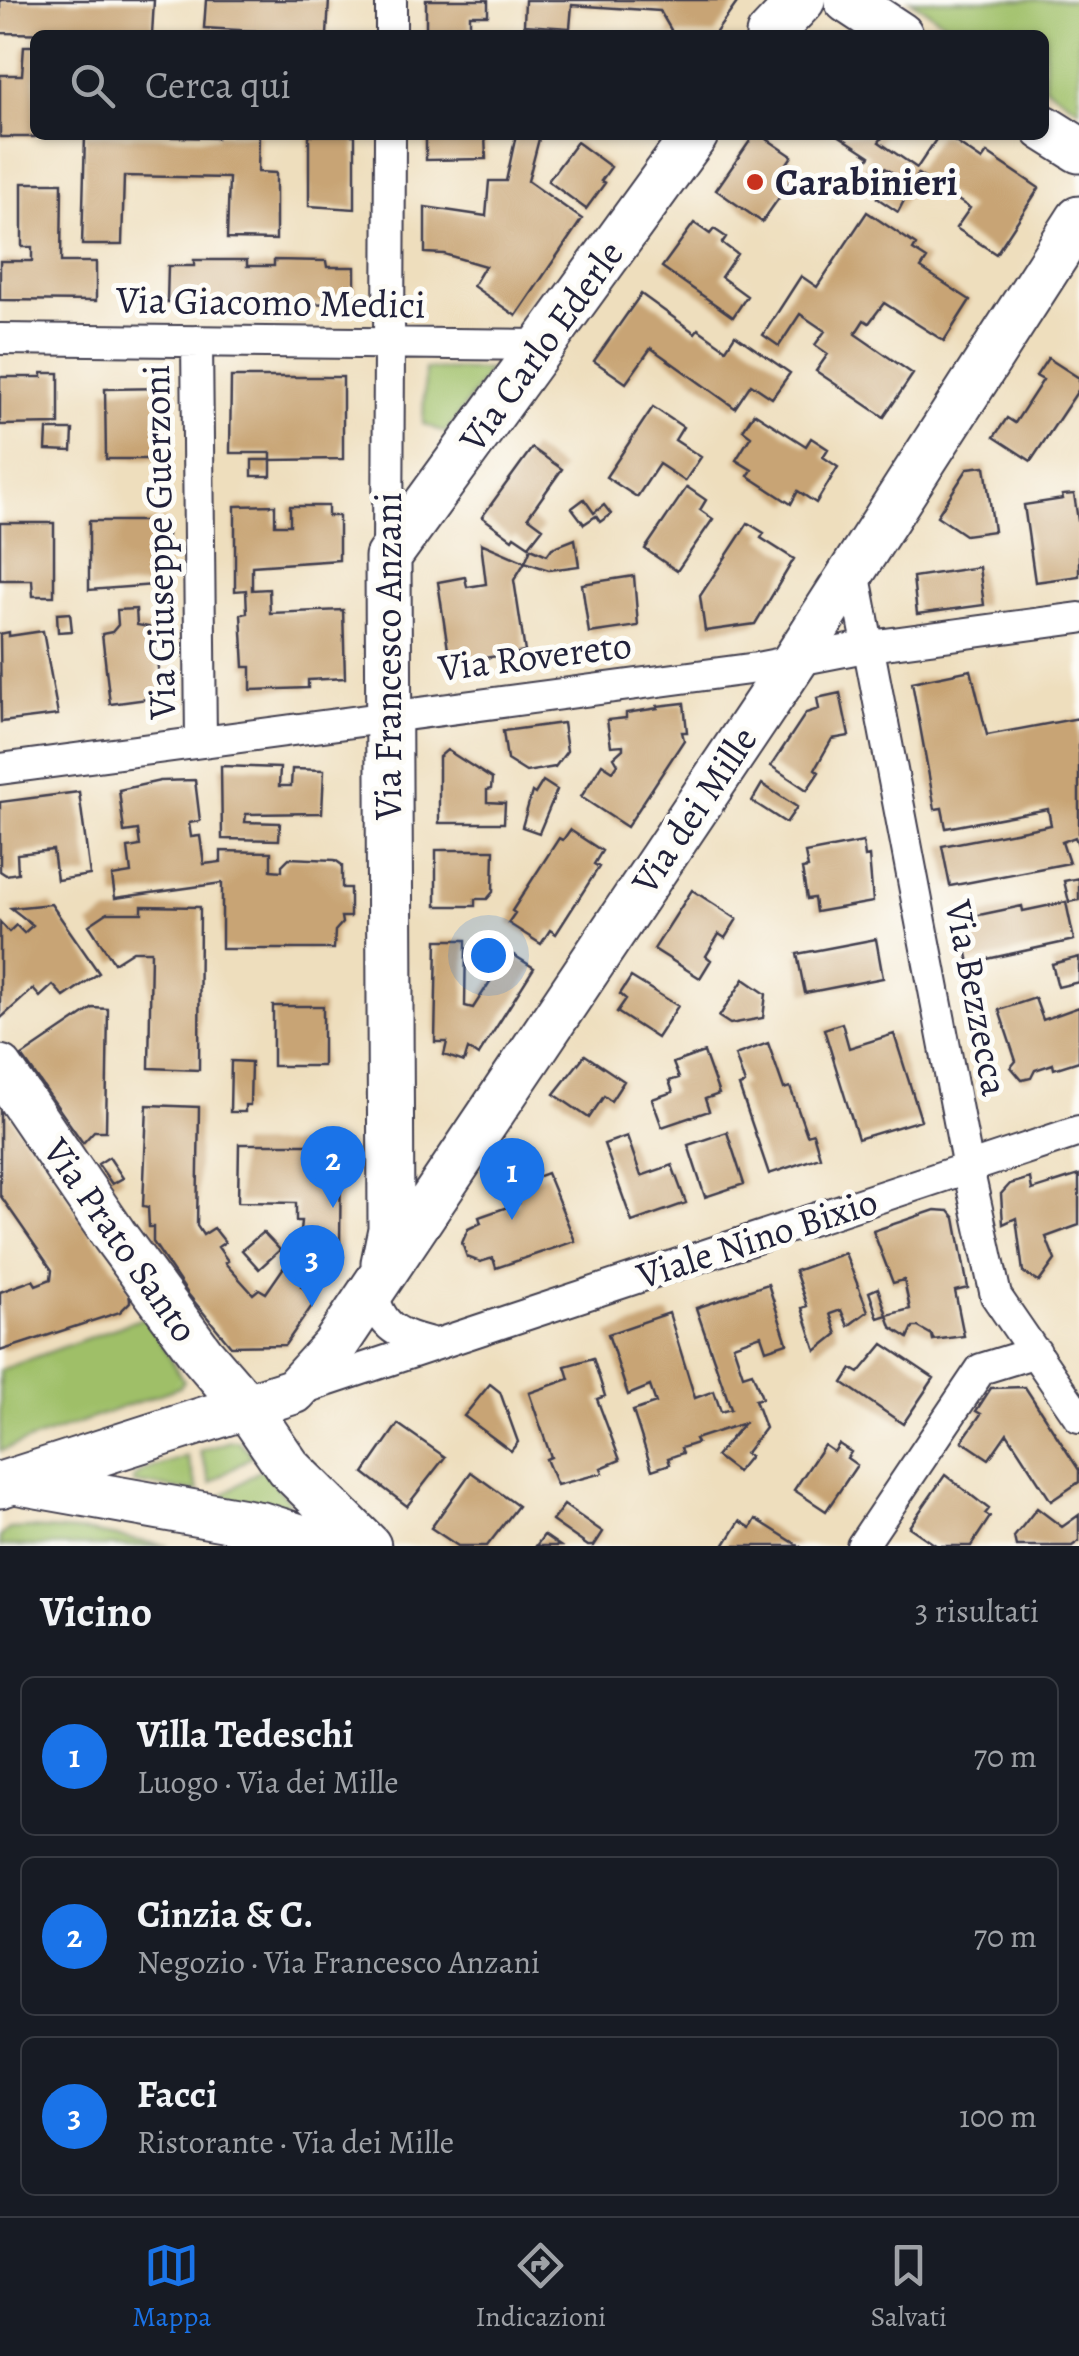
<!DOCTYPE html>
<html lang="it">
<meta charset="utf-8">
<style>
body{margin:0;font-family:Alegreya,serif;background:#242831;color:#f1f3f6}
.you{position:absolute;left:488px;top:955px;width:35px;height:35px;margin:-25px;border:8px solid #fff;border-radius:50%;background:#1a73e8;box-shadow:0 0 0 15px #1a73e833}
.badge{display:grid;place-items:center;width:65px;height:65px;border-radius:50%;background:#1a73e8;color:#fff;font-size:32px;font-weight:700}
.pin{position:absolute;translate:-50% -82px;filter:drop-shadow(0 2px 5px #0008)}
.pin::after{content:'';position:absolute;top:52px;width:35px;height:30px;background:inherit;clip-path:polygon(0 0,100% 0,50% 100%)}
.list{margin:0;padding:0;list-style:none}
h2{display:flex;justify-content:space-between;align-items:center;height:130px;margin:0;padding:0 40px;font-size:42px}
h2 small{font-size:32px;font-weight:400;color:#9ea1a6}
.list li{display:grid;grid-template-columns:65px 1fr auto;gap:30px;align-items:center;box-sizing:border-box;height:160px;margin:0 20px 20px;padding:0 20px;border:2px solid #363941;border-radius:15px}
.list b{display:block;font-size:38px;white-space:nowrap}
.list p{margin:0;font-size:32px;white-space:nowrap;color:#9ea1a6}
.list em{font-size:32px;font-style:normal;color:#9ea1a6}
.icon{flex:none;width:55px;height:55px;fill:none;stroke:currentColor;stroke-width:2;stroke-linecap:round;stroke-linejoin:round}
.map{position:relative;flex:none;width:1079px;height:1546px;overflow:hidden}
.search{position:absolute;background:#171b24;box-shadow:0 2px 8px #0004;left:30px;right:30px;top:30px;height:110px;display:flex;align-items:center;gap:25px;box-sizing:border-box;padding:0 35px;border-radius:15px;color:#9ea1a6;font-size:38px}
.sheet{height:670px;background:#171b24}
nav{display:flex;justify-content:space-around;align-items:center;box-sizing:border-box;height:140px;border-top:2px solid #363941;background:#171b24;font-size:28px;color:#9ea1a6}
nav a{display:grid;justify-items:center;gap:5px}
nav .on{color:#1a73e8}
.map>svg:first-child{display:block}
.green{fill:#9fbf68;stroke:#607052;stroke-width:2.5}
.building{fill:#c8a474}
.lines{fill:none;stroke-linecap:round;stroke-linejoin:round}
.street-casing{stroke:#413e4e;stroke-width:34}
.secondary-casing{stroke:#413e4e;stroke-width:49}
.street{stroke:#fff;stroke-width:30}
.secondary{stroke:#fff;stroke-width:45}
.poi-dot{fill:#c8321e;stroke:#fdfcf7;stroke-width:4}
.labels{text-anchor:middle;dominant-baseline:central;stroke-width:10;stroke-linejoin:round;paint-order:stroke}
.poi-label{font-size:38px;font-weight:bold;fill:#22223b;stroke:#fdfcf7;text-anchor:start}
.street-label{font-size:38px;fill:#22223b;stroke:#fdfcf7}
</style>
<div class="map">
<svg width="1079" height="1546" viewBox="0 0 1079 1546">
<rect width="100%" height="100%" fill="#fdfcf7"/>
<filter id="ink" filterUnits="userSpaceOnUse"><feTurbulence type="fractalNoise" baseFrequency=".01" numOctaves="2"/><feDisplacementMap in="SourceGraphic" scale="20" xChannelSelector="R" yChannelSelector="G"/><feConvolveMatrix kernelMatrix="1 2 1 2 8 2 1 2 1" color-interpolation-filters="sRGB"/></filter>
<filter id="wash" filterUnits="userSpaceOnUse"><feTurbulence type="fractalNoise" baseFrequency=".0048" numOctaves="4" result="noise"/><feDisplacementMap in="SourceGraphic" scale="40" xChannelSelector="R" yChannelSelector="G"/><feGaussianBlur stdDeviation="2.25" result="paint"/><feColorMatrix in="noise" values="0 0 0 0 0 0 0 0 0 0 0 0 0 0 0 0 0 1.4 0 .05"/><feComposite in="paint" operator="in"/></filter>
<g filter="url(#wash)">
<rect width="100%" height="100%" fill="#eedebd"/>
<path class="green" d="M 910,0 L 1079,0 L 1079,109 L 1044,86 L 1044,35 L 964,35 Z
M 425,369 L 490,370 L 446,433 L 423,424 Z
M 145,1317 L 184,1381 L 180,1387 L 0,1451 L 0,1370 Z
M 230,1441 L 238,1441 L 253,1455 L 211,1483 L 200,1451 Z
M 187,1456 L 199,1492 L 134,1483 L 133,1479 L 143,1471 Z
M 263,1468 L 287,1499 L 288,1510 L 220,1497 Z
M 30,1528 L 90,1532 L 168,1546 L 0,1546 L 0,1537 L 9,1529 Z"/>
<g id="blocks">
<path class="building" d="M 0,0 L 154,0 L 152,35 L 0,33 Z
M 206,0 L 329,0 L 327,35 L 255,35 L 255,31 L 204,28 Z
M 426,0 L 488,0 L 488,15 L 470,15 L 470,35 L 426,35 Z
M 525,0 L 739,0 L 714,35 L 667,35 L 671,30 L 660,11 L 572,5 L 570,28 L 524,25 Z
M 24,46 L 35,46 L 35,137 L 0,137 L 0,75 L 22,75 Z
M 85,135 L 217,138 L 217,135 L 259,135 L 258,172 L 276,173 L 276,240 L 227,239 L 229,178 L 124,176 L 122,245 L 82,245 Z
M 309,135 L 355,135 L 355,209 L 309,206 Z
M 426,135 L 485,135 L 486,159 L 426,160 Z
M 516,135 L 540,135 L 528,181 L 582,219 L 516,316 L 473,286 L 485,266 L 444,254 L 425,253 L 425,207 L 486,216 L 489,181 L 506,181 Z
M 754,135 L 761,135 L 792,156 L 784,168 L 795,175 L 762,222 L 716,190 Z
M 838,135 L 884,135 L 879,142 L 917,168 L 939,135 L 945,135 L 982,160 L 987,153 L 1039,188 L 996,254 L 956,228 L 970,208 L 918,174 L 898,212 L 877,198 L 893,173 L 885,168 L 869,191 L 853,180 L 870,156 Z
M 577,142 L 611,167 L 601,181 L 605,183 L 586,209 L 548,181 Z
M 22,183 L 62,183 L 61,262 L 96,262 L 96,301 L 0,300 L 0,261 L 32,261 L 32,247 L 22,247 Z
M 867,212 L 916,245 L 913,250 L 927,259 L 921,268 L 970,300 L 944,341 L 884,303 L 869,323 L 864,320 L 855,334 L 913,374 L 884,417 L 816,371 L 828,354 L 815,345 L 825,331 L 800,314 L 779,346 L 763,335 L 801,276 L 817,287 Z
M 694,223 L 710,234 L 714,229 L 726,237 L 722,243 L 737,254 L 721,277 L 747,296 L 733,317 L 662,267 Z
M 194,260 L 247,260 L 247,266 L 274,266 L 274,260 L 326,261 L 327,267 L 355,267 L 355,304 L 167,302 L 168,266 L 194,266 Z
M 641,294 L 695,333 L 698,329 L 726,349 L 735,335 L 790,373 L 772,398 L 751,384 L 735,408 L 651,348 L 626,383 L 594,361 Z
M 1048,358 L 1079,378 L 1079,389 L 1031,461 L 994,437 L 1007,418 L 1015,423 L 1043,380 L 1036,376 Z
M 42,373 L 59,373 L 59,424 L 0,425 L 0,377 L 42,377 Z
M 231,377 L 343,377 L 343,459 L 271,460 L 271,476 L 252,476 L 252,460 L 271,460 L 271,453 L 230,453 Z
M 166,388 L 166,459 L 106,459 L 105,389 Z
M 653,407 L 683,427 L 675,440 L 701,457 L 685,481 L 659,464 L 637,497 L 606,477 Z
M 754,413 L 806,446 L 811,438 L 828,449 L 823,457 L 838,467 L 816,503 L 798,491 L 791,504 L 748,476 L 752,470 L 736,460 L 751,436 L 743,430 Z
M 47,430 L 73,430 L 72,451 L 46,450 Z
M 532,448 L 562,469 L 528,517 L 543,528 L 529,546 L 514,536 L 512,539 L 482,517 Z
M 985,466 L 994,531 L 965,535 L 937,516 L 968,468 Z
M 687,487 L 706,500 L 700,510 L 713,519 L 677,571 L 645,549 Z
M 1074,494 L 1079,527 L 1079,576 L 1035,582 L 1024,505 L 1063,499 L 1062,495 Z
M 584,499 L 594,513 L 604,505 L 611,514 L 600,522 L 596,516 L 584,524 L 572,508 Z
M 275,505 L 275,525 L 290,525 L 290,506 L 328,506 L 328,516 L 339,516 L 339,560 L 252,566 L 252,590 L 269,589 L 270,613 L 343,610 L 345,678 L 308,680 L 308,688 L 251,690 L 251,667 L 244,667 L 241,614 L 247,613 L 246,590 L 235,591 L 235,506 Z
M 89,521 L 167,521 L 167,584 L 89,590 Z
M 0,523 L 54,523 L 54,596 L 33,596 L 32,580 L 0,580 Z
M 748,523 L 764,533 L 761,538 L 794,559 L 755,624 L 705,631 L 700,596 Z
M 575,539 L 579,566 L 549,570 L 525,562 L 514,580 L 525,652 L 450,663 L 438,582 L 465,577 L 467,587 L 486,584 L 481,543 L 525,562 L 531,548 L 547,555 L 552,548 Z
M 979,567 L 984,605 L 917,614 L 913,577 Z
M 634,576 L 638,626 L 589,633 L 582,584 Z
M 136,609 L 137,625 L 149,627 L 151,647 L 155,646 L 162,697 L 110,704 L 102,634 L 112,632 L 118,625 L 117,610 Z
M 70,613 L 72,631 L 58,632 L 57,614 Z
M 43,631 L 58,715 L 1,722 L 0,634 L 9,632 L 9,636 Z
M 971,670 L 987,735 L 1079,718 L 1079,847 L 1075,837 L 1062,842 L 1069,863 L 950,886 L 942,846 L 1051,825 L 1048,809 L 946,828 L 942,808 L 935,809 L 912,682 Z
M 840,693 L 849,736 L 832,739 L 815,769 L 819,772 L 807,790 L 771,766 L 806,713 L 819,709 L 817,698 Z
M 684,703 L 687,732 L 682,732 L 684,740 L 627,827 L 581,797 L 602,764 L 613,771 L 618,764 L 614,757 L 623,749 L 623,745 L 611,746 L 607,720 L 626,718 L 626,713 L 658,708 L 657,706 Z
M 563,723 L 567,751 L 555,767 L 526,772 L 507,760 L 503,731 Z
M 447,750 L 492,779 L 491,789 L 487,790 L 487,802 L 505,803 L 504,823 L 439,823 L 439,757 Z
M 221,766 L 280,768 L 279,786 L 291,786 L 292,769 L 324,770 L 322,813 L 246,814 L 245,822 L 280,823 L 279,840 L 222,839 Z
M 195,780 L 200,821 L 189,823 L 191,837 L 200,836 L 204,864 L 221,862 L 221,851 L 271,852 L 271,870 L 282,871 L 282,865 L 289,858 L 335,860 L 342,865 L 342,888 L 350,888 L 350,917 L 341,917 L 342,923 L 335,931 L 334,949 L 222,949 L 222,883 L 115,898 L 112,876 L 131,873 L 128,848 L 140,846 L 138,830 L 124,832 L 119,790 L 160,781 Z
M 543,781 L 557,790 L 539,833 L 522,827 L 532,792 L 535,794 Z
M 762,784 L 797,807 L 786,823 L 752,801 Z
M 79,792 L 90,875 L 57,880 L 53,850 L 17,854 L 18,873 L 6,875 L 0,871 L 0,802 Z
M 570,830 L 602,851 L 594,864 L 599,867 L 556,934 L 550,930 L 541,944 L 508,923 L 515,913 L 512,911 L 559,838 L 563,840 Z
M 863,842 L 865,857 L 869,856 L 873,902 L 816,912 L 814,898 L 807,899 L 802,869 L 808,868 L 805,853 Z
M 436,850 L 494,850 L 493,892 L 487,899 L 475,899 L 475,906 L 436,906 Z
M 1079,878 L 1079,900 L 1069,902 L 1064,881 Z
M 692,890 L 737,919 L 725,938 L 719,934 L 706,956 L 711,960 L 700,978 L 654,949 Z
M 1066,902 L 1074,940 L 969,963 L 960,919 L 1022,906 L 1023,911 Z
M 51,904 L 99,973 L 64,997 L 53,985 L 40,997 L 33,989 L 0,1019 L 0,922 L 9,932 L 16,925 L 24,933 L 33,925 L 11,908 Z
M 142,906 L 200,907 L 199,1070 L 149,1068 L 151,951 L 133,951 L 114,963 L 89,925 L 107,913 L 142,913 Z
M 876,939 L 883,978 L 805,993 L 797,954 Z
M 437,940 L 466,940 L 465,1006 L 473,1008 L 509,952 L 534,968 L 478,1056 L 468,1049 L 464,1062 L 444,1055 L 447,1042 L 435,1042 Z
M 1079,957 L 1079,982 L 1058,987 L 1052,964 Z
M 631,977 L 678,1006 L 657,1038 L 617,1012 L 626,999 L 620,994 Z
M 744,979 L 766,994 L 763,1018 L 730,1024 L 719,1017 Z
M 1035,998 L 1043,1020 L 1079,1007 L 1079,1061 L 1054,1069 L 1053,1064 L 1035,1070 L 1031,1078 L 1022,1080 L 1011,1067 L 1016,1061 L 999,1010 Z
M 273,1006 L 323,1006 L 323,1066 L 273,1066 Z
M 93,1008 L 108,1009 L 106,1131 L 94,1131 L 83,1143 L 22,1056 Z
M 842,1023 L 849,1048 L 894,1034 L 921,1120 L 858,1139 L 824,1029 Z
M 768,1043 L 784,1089 L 790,1087 L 807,1135 L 813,1133 L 820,1157 L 769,1174 L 739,1086 L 745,1084 L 735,1055 Z
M 704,1052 L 719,1094 L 705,1099 L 709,1111 L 662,1127 L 652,1099 L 673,1092 L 669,1081 L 679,1078 L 673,1063 Z
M 585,1055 L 624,1081 L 611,1101 L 604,1096 L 589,1118 L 554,1094 Z
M 231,1061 L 251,1062 L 250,1105 L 245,1105 L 245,1112 L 230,1112 Z
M 0,1102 L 129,1289 L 130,1302 L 120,1312 L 0,1351 L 0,1292 L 33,1280 L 36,1285 L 51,1279 L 52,1270 L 0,1195 Z
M 147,1105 L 199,1107 L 197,1226 L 203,1235 L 214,1228 L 225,1242 L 218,1247 L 228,1261 L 225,1263 L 253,1294 L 259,1289 L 266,1293 L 284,1267 L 304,1281 L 301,1286 L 316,1300 L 285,1345 L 231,1346 L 188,1294 L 153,1242 L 153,1227 L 149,1227 L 148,1207 L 143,1206 Z
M 727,1132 L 744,1184 L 705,1197 L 688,1145 Z
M 627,1136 L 641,1176 L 672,1165 L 686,1203 L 632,1222 L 604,1144 Z
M 239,1144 L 341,1144 L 340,1248 L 331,1260 L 318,1242 L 316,1245 L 300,1231 L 301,1221 L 296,1221 L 296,1203 L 238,1202 Z
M 109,1157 L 123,1178 L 112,1184 L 98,1164 Z
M 547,1173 L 575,1241 L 496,1268 L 493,1258 L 480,1262 L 467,1257 L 462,1243 L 468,1229 L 481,1223 L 479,1217 L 519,1203 L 512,1186 Z
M 1079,1175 L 1079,1225 L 1046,1237 L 1055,1260 L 1039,1282 L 1023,1272 L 1016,1218 L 1003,1224 L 1001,1194 L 1010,1184 L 1030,1178 L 1032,1190 Z
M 935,1210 L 949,1211 L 955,1218 L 968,1288 L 955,1291 L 964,1336 L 933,1340 L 932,1335 L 918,1327 L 913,1327 L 908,1338 L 891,1327 L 887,1315 L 910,1309 L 904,1280 L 893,1283 L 873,1231 Z
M 263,1232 L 280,1250 L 259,1269 L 242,1250 Z
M 845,1253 L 868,1311 L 848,1326 L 841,1310 L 830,1314 L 837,1334 L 816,1351 L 802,1308 L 807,1306 L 795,1271 Z
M 768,1284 L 787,1343 L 766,1350 L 761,1335 L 733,1345 L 743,1375 L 752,1372 L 762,1398 L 755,1400 L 765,1428 L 745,1454 L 750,1456 L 737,1472 L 716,1456 L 744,1423 L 695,1439 L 697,1443 L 681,1448 L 683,1453 L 668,1458 L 670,1464 L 652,1470 L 633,1411 L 656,1403 L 650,1386 L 628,1395 L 608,1334 L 669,1313 L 695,1398 L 714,1391 L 721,1412 L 731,1409 L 696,1308 Z
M 878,1288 L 887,1315 L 878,1318 L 869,1292 Z
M 883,1344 L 934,1378 L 903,1424 L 843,1383 L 852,1369 L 859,1373 Z
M 593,1358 L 605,1396 L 597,1399 L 620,1460 L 601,1468 L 603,1473 L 557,1485 L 546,1459 L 551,1457 L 529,1393 L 569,1379 L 565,1366 Z
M 490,1384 L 500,1392 L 518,1442 L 511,1451 L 464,1416 Z
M 1025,1387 L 1079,1470 L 1079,1482 L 1051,1501 L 1007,1433 L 989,1459 L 962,1441 L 981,1414 L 976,1411 L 991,1388 Z
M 398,1424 L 445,1457 L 407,1506 L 364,1473 Z
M 839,1444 L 851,1452 L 847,1458 L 857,1465 L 826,1511 L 794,1490 L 824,1445 L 834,1452 Z
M 471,1472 L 518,1506 L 487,1546 L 458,1546 L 431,1528 Z
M 945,1475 L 989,1509 L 985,1514 L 990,1517 L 971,1546 L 937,1546 L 909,1527 Z
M 564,1505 L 603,1532 L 594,1546 L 588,1546 L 552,1521 Z
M 1037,1508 L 1062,1527 L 1079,1515 L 1079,1541 L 1072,1546 L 1016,1546 L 1014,1537 Z
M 756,1519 L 799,1546 L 724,1546 L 740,1521 L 751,1528 Z
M 544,1535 L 560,1546 L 536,1546 Z"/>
</g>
</g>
<g filter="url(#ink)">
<use href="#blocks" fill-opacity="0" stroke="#413e4e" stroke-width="2.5"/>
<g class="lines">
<defs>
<path id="street" d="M 391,35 L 391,0
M 0,339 L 540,345
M 197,341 L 201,742
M 388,557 L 390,135
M 854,571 L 968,1168 L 996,1296 L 1079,1417
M 0,769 L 757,668 L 870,646 L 1079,618
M 372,1291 C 382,1330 398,1334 435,1344
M 299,1390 L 1079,1131
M 862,1546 L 981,1369 L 1036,1352"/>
<path id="secondary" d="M 847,0 L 900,35
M 769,35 L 802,0
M 1044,128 L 1079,150
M 0,1068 L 114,1235 L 202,1355 L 247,1407 L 288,1467 L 368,1546
M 384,1263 L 391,1229 L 388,557 L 695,135
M 20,1482 L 262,1525 L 328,1546
M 0,1485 L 294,1391 L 334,1347 L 794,662 L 1079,219"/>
</defs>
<use href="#street" class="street-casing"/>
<use href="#secondary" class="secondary-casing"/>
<use href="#street" class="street"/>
<use href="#secondary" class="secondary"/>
</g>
</g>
<circle class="poi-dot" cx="755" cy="182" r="10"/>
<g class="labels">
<g class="poi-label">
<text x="775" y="182">Carabinieri</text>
</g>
<g class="street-label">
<text transform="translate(271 302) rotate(1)">Via Giacomo Medici</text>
<text transform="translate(541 346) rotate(-54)">Via Carlo Ederle</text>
<text transform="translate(159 542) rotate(-91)">Via Giuseppe Guerzoni</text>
<text transform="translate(388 656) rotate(-90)">Via Francesco Anzani</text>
<text transform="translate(535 656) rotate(-7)">Via Rovereto</text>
<text transform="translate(694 810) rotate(-56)">Via dei Mille</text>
<text transform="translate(977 998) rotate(79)">Via Bezzecca</text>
<text transform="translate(757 1238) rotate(-18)">Viale Nino Bixio</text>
<text transform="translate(121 1240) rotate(55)">Via Prato Santo</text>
</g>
</g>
</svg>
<div class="you"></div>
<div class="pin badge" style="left:512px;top:1220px">1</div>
<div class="pin badge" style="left:333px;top:1208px">2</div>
<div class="pin badge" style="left:312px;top:1307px">3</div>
<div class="search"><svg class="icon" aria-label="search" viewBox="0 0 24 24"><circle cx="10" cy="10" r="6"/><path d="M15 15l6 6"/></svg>Cerca qui</div>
</div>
<section class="sheet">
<h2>Vicino<small>3 risultati</small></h2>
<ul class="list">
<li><span class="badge">1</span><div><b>Villa Tedeschi</b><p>Luogo · Via dei Mille</p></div><em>70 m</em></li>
<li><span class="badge">2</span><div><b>Cinzia &amp; C.</b><p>Negozio · Via Francesco Anzani</p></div><em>70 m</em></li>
<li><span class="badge">3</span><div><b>Facci</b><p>Ristorante · Via dei Mille</p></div><em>100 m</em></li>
</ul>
</section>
<nav>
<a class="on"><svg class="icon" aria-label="map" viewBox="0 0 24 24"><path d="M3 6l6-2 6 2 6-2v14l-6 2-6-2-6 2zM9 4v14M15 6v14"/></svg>Mappa</a>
<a><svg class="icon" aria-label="directions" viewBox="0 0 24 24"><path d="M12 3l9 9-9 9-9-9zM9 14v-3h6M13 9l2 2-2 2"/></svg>Indicazioni</a>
<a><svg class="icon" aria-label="saved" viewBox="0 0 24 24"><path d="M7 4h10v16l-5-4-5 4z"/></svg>Salvati</a>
</nav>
